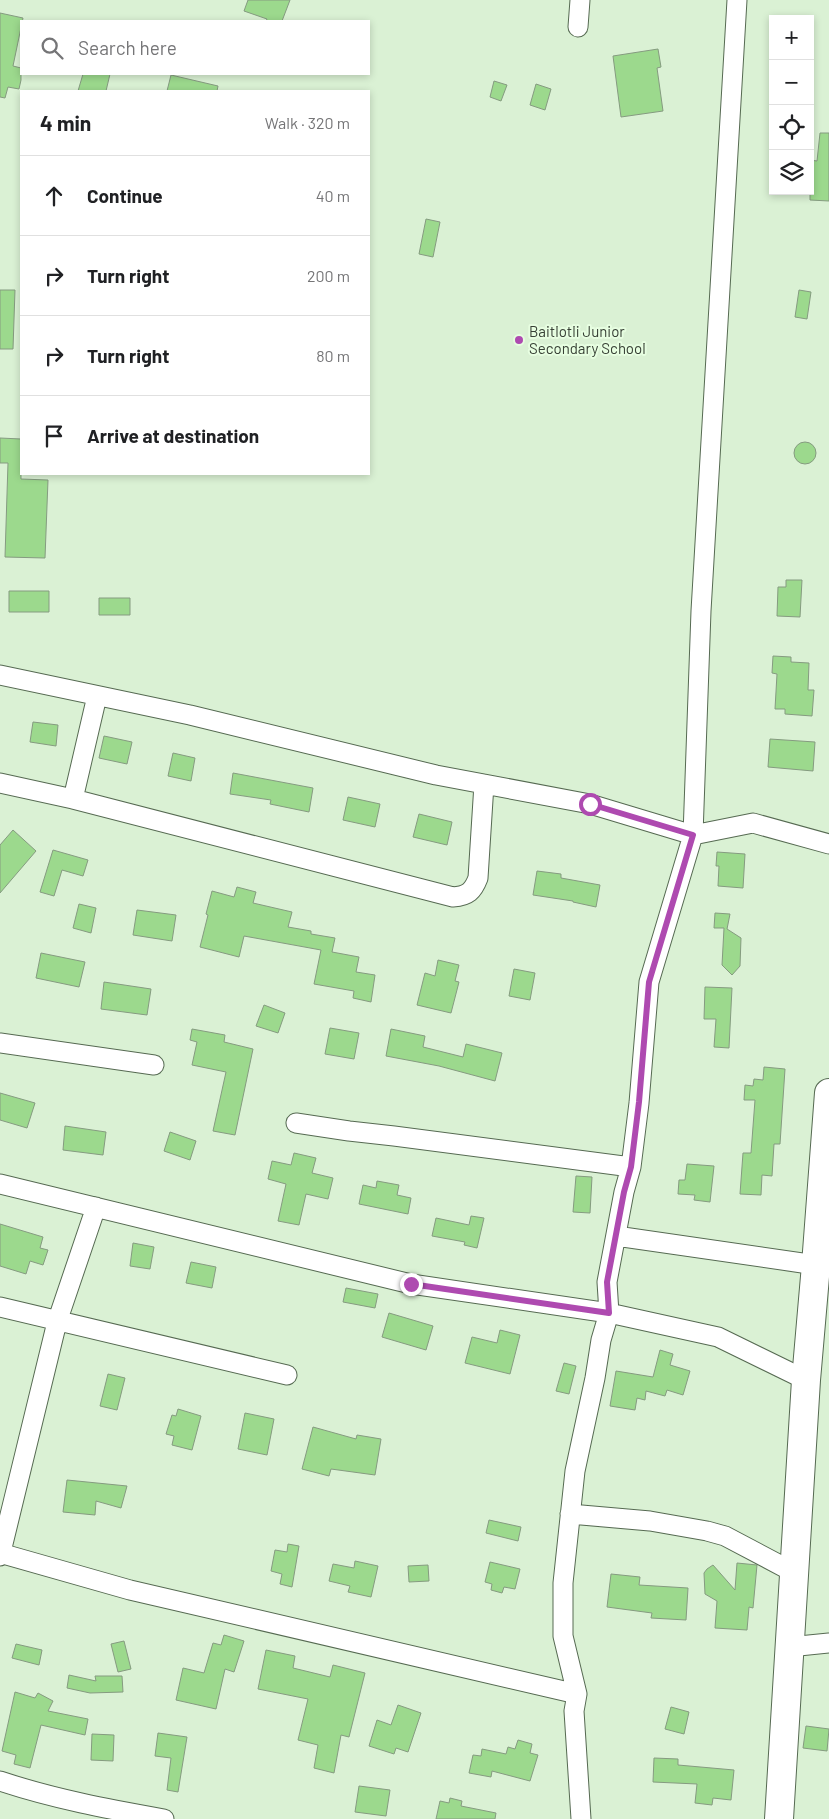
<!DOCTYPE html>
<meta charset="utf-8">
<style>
body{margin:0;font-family:Barlow,sans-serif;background:#f6f6f6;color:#202124}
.controls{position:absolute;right:15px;top:15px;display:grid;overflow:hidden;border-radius:0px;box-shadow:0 2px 8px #0003}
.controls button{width:45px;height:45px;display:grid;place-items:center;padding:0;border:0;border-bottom:1px solid #e0e0e0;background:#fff;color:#202124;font:25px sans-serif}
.stop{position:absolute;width:15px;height:15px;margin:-11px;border:4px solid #ae4ab0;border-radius:50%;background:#fff}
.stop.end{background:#ae4ab0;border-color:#fff;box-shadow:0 1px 5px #0008}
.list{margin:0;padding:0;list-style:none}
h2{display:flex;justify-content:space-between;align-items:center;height:65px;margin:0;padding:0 20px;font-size:21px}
h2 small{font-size:16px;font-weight:400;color:#757577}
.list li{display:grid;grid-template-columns:32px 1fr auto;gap:15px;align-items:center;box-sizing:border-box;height:80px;padding:0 20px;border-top:1px solid #e0e0e0}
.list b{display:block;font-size:19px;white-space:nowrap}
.list em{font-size:16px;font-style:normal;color:#757577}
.icon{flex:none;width:28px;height:28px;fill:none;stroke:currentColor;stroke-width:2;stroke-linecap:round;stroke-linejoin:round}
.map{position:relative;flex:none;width:829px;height:1819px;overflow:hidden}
.search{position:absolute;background:#fff;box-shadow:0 2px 8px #0003;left:20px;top:20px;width:350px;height:55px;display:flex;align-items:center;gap:12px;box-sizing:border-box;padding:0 18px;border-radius:0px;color:#757577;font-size:19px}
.panel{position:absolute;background:#fff;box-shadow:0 2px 8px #0003;left:20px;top:90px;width:350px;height:385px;border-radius:0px}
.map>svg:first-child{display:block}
.building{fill:#9cd98d;stroke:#859b80}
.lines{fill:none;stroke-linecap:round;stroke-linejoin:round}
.street-casing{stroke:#566a52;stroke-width:21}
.secondary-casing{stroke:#566a52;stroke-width:30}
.street{stroke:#fff;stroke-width:19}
.secondary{stroke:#fff;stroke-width:28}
.route{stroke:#ae4ab0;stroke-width:6}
.poi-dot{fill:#ae4ab0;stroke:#e7fee1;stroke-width:2}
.labels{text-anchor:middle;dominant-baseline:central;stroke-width:4;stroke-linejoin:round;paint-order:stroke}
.poi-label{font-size:15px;fill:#374035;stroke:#e7fee1;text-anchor:start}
</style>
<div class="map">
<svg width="829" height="1819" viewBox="0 0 829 1819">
<rect width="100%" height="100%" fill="#daf1d4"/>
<path class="building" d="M 248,0 L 290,0 L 282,21 L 266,21 L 267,19 L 244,11 Z
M 0,13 L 23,18 L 13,66 L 21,68 L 21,80 L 19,89 L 8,87 L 5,98 L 0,97 Z
M 658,49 L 661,67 L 657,68 L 663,111 L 621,117 L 613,56 Z
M 83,74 L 110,74 L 106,91 L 78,91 Z
M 171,75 L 218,86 L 217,91 L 167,91 Z
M 494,81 L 507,85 L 501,101 L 490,97 Z
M 536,84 L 551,89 L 545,110 L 530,105 Z
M 820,133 L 829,133 L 829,201 L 810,200 L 810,160 L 817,161 Z
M 426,219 L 440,222 L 433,257 L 419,254 Z
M 0,290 L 15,290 L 13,349 L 0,349 Z
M 799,290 L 811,292 L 807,319 L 795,317 Z
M 0,438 L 21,439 L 21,479 L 48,480 L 45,558 L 5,557 L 8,463 L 0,463 Z
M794 453a11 11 0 1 1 22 0a11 11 0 1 1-22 0Z
M 786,580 L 802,580 L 800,617 L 777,616 L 778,587 L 786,587 Z
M 9,591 L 49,591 L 49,612 L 9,612 Z
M 99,598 L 130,598 L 130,615 L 99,615 Z
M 773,656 L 791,657 L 791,662 L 809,663 L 808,690 L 814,690 L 812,716 L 785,714 L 785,709 L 775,709 L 777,674 L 772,673 Z
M 33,722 L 58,725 L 56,746 L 30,742 Z
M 104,736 L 132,742 L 127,764 L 99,758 Z
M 770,739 L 815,742 L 813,771 L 768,767 Z
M 173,753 L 195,758 L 191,781 L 168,776 Z
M 233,773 L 313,788 L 309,812 L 270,804 L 271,800 L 230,794 Z
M 348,797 L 380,804 L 375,827 L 343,820 Z
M 419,814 L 452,822 L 447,845 L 413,837 Z
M 13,830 L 36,851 L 0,893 L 0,845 Z
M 53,850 L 88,860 L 83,876 L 62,870 L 54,896 L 40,892 Z
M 717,852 L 745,854 L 743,888 L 718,886 L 719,866 L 716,866 Z
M 537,871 L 561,874 L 561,878 L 600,885 L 596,907 L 573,902 L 573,901 L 533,895 Z
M 237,887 L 256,892 L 253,903 L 292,912 L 288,927 L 311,931 L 311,934 L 335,938 L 332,952 L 359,957 L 356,972 L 375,975 L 371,1002 L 353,998 L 354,991 L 314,984 L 321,950 L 244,936 L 239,957 L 200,947 L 208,915 L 206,914 L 212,891 L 234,897 Z
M 79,904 L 96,908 L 91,933 L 73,928 Z
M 137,910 L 176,915 L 172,941 L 133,935 Z
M 715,913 L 730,914 L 727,929 L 741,938 L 740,966 L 732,975 L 722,965 L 724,928 L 714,928 Z
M 41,953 L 85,962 L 79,987 L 36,978 Z
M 438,960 L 459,965 L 455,981 L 459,982 L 451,1013 L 417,1005 L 425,973 L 435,976 Z
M 514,969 L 535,973 L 530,1000 L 509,996 Z
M 104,982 L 151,989 L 147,1015 L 101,1009 Z
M 705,987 L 732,988 L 729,1048 L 714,1047 L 716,1019 L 704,1019 Z
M 264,1005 L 285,1013 L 278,1033 L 256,1026 Z
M 330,1028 L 359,1033 L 354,1059 L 325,1054 Z
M 192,1029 L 225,1035 L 224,1042 L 253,1049 L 235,1135 L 213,1131 L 226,1072 L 192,1065 L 197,1042 L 190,1040 Z
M 391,1029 L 425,1036 L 423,1047 L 463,1057 L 466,1044 L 502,1053 L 495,1081 L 439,1066 L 386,1056 Z
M 764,1067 L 785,1069 L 780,1144 L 774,1144 L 772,1176 L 762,1175 L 761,1195 L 740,1194 L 743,1153 L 751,1153 L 755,1100 L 744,1100 L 745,1085 L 753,1086 L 754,1079 L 763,1080 Z
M 0,1093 L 35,1103 L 27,1128 L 0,1120 Z
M 65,1126 L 106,1132 L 103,1155 L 63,1150 Z
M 170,1132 L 196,1141 L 190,1160 L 164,1151 Z
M 294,1153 L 316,1158 L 312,1173 L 333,1178 L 328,1199 L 306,1194 L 299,1225 L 278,1221 L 286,1184 L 268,1179 L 272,1161 L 291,1165 Z
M 687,1164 L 714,1166 L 710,1202 L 694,1200 L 695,1195 L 678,1194 L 679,1180 L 685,1180 Z
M 576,1176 L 592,1177 L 590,1213 L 573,1212 Z
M 377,1181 L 399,1185 L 397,1195 L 411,1198 L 408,1214 L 359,1204 L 363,1185 L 376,1188 Z
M 471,1216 L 484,1218 L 477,1248 L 464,1245 L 465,1242 L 432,1236 L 436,1218 L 469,1225 Z
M 0,1224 L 43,1237 L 40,1248 L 48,1250 L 43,1265 L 30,1261 L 26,1274 L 0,1266 Z
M 133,1243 L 154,1247 L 150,1269 L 130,1266 Z
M 191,1262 L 216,1267 L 212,1288 L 186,1283 Z
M 346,1288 L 378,1294 L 375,1308 L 343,1302 Z
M 389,1313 L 433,1326 L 426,1350 L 382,1337 Z
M 500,1330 L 520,1335 L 510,1374 L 465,1363 L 472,1337 L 497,1343 Z
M 660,1350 L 673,1354 L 670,1365 L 690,1371 L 683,1395 L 667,1390 L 665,1396 L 646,1391 L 645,1400 L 637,1398 L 635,1410 L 610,1406 L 616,1371 L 653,1377 Z
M 564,1363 L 576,1366 L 569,1394 L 556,1391 Z
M 108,1374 L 125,1378 L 117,1410 L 100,1406 Z
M 178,1409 L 201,1416 L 192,1450 L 172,1445 L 174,1436 L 166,1434 L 172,1415 L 176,1416 Z
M 245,1413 L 274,1419 L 267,1455 L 238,1449 Z
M 313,1427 L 356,1439 L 357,1435 L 381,1439 L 375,1475 L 331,1469 L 329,1476 L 302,1469 Z
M 67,1480 L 127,1486 L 121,1508 L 96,1501 L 95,1515 L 63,1512 Z
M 489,1520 L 521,1527 L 518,1541 L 486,1533 Z
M 288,1544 L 299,1546 L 292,1587 L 280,1584 L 282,1574 L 271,1571 L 275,1550 L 287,1552 Z
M 355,1561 L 378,1566 L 371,1597 L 348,1592 L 350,1586 L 329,1581 L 333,1564 L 354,1568 Z
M 490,1562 L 520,1569 L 515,1589 L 504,1587 L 502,1593 L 491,1590 L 492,1584 L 485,1582 Z
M 737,1563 L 757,1565 L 753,1608 L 749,1607 L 747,1630 L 715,1628 L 717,1601 L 705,1594 L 704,1573 L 707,1569 L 713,1565 L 735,1590 Z
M 428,1565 L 429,1581 L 409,1582 L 408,1566 Z
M 611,1574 L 640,1577 L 639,1585 L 688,1588 L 686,1620 L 651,1618 L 652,1613 L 607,1607 Z
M 224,1635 L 244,1641 L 234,1672 L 225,1669 L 216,1709 L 176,1700 L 183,1668 L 204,1673 L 213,1643 L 221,1645 Z
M 124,1641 L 131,1669 L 118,1672 L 111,1644 Z
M 16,1644 L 42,1650 L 39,1665 L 12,1658 Z
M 266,1650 L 295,1656 L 293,1668 L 330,1677 L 333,1665 L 365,1673 L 349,1737 L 341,1735 L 334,1773 L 314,1768 L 318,1745 L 298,1740 L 308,1699 L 258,1689 Z
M 69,1675 L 96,1681 L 95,1676 L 122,1676 L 123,1692 L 90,1693 L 67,1688 Z
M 15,1692 L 35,1698 L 38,1693 L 53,1701 L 48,1711 L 88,1719 L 85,1735 L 41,1725 L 30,1768 L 14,1764 L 16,1755 L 2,1751 Z
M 398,1705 L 421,1713 L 408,1752 L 396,1748 L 394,1754 L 369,1746 L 377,1720 L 391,1725 Z
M 671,1707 L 689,1712 L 684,1734 L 665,1729 Z
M 806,1726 L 829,1729 L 827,1751 L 803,1748 Z
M 158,1733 L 187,1737 L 178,1792 L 167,1790 L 171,1758 L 155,1756 Z
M 92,1734 L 114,1735 L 113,1761 L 91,1760 Z
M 518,1740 L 532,1744 L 530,1753 L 538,1755 L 530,1781 L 492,1771 L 491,1777 L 469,1773 L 473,1755 L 481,1756 L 482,1749 L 506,1754 L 508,1747 L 515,1749 Z
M 654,1758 L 678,1759 L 678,1765 L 734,1770 L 731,1800 L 713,1798 L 712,1805 L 695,1803 L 697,1784 L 653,1782 Z
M 359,1786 L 390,1790 L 386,1816 L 355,1812 Z
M 450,1798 L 462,1801 L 461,1806 L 496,1813 L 495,1819 L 436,1819 L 440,1801 L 449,1803 Z"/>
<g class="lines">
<defs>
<path id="street" d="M 578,27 L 580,0
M 0,675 L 190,715 L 436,775 L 590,804 L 693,835 L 753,823 L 829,844
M 97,696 L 73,799 L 453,897 C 468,896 473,891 478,878 L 484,784
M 0,783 L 73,799
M 0,1043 L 154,1065
M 296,1123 L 349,1131 L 394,1136 L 631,1167
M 0,1184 L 411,1284 L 609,1313 L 718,1337 L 806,1380
M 616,1236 L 816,1265
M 0,1307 L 287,1375
M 570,1514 L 650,1521 L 707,1531 L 725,1536 L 795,1573
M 0,1553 L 130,1590 L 577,1694
M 0,1556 L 57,1322 L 96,1207
M 789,1647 L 829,1643
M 0,1781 C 54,1799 108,1809 164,1819
M 581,1819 L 574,1711 L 577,1694 L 563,1636 L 563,1583 L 575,1471 L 595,1378 L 601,1340 L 609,1313 L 607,1282 L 624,1192 L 631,1167 L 639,1103 L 649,982 L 693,835 L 701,611 L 737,0"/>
<path id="secondary" d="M 779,1819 L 806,1380 L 816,1265 L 829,1093"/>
</defs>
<use href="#street" class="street-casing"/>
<use href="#secondary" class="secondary-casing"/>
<use href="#street" class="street"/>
<use href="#secondary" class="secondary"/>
</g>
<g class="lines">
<path class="route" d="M 411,1284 L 609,1313 L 607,1282 L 624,1192 L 631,1167 L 639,1102 L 649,982 L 693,835 L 590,804"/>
</g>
<circle class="poi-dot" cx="519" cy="340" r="5"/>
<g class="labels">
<g class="poi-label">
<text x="529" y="331">Baitlotli Junior<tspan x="529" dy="17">Secondary School</tspan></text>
</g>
</g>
</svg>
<div class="controls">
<button>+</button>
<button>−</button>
<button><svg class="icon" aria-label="locate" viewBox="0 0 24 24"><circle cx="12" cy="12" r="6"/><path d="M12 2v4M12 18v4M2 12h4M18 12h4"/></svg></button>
<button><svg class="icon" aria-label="layers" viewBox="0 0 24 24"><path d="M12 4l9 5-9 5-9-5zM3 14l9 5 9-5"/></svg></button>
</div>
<div class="stop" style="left:590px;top:804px"></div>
<div class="stop end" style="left:411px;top:1284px"></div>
<div class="search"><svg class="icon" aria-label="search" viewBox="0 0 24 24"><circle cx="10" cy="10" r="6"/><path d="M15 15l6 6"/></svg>Search here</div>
<section class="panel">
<h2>4 min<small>Walk · 320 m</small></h2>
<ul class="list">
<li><svg class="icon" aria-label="ahead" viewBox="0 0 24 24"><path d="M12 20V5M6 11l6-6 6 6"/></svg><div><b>Continue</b></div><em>40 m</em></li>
<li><svg class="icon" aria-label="right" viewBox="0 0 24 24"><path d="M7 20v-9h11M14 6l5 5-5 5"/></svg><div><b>Turn right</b></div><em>200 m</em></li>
<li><svg class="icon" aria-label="right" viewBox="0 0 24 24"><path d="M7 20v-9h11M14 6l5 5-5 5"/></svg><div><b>Turn right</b></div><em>80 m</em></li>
<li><svg class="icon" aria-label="arrive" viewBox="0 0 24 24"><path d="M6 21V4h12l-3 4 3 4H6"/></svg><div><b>Arrive at destination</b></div></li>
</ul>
</section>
</div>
